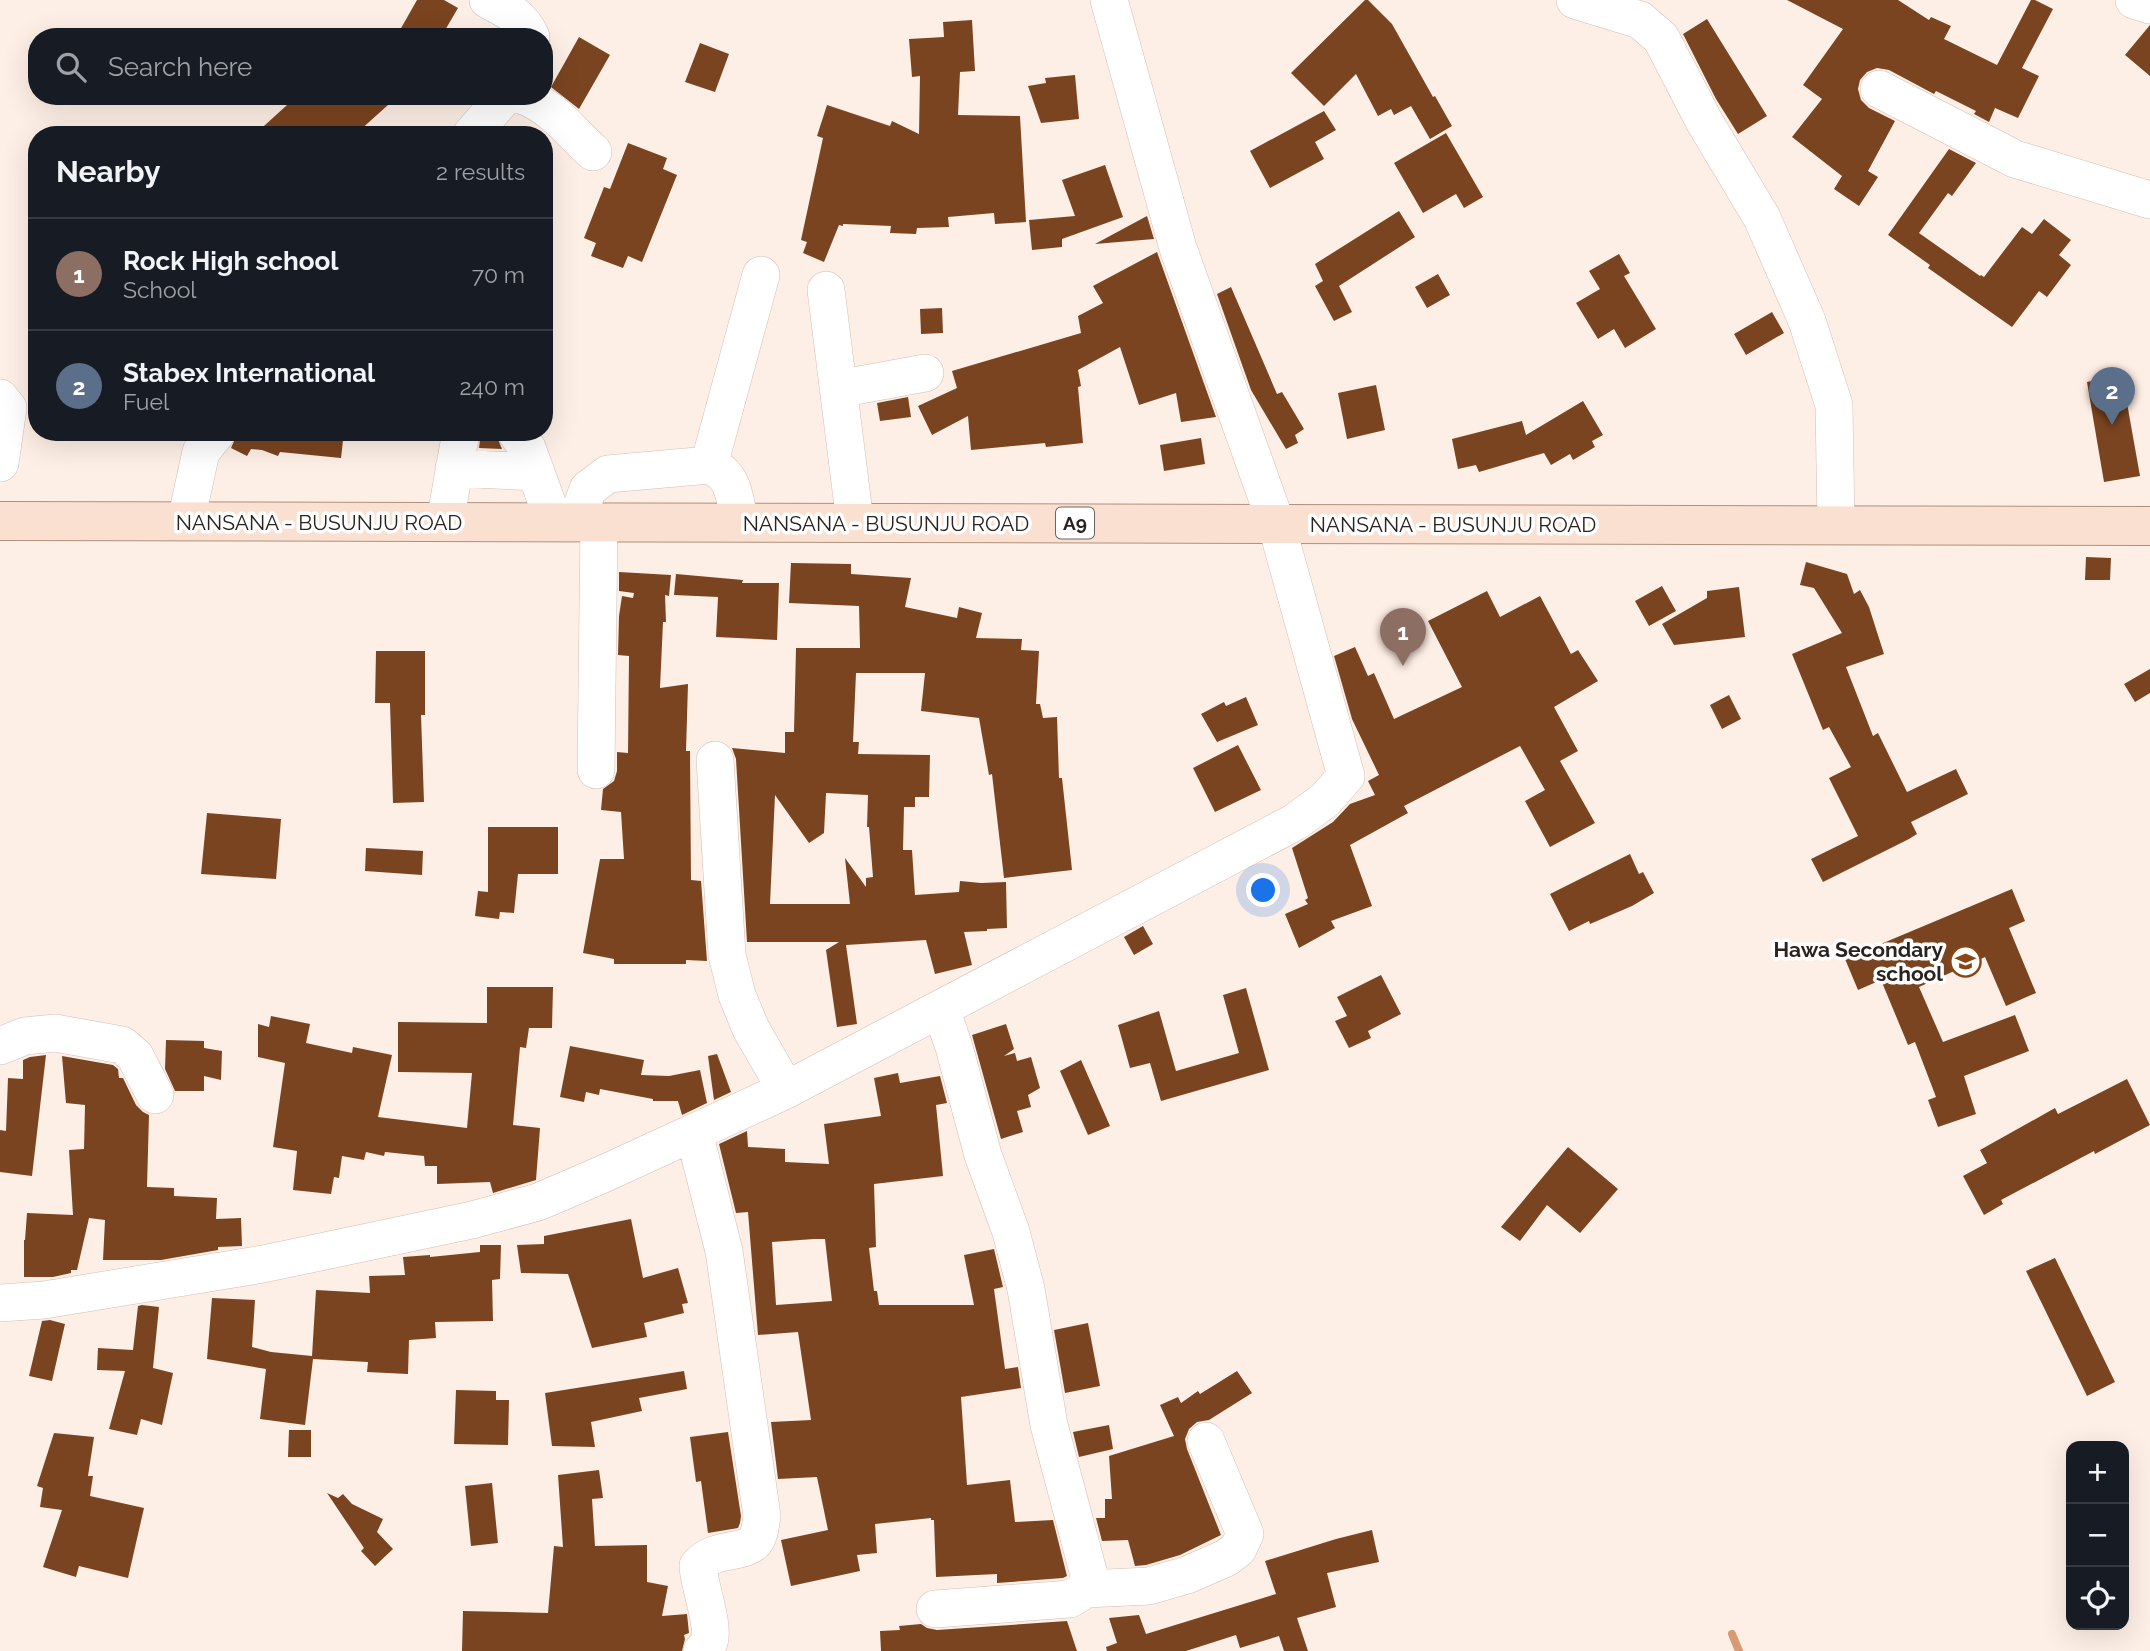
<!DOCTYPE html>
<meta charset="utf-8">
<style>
body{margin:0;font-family:Raleway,sans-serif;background:#242831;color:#f1f3f6}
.controls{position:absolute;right:21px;bottom:21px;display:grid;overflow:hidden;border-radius:14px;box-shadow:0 7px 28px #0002}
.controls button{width:63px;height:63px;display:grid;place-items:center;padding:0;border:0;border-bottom:2px solid #363941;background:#171b24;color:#f1f3f6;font:35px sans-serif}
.you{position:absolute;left:1264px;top:891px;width:24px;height:24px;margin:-18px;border:5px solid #fff;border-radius:50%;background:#1a73e8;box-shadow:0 0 0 10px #1a73e833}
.badge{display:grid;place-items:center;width:46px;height:46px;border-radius:50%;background:#c2a591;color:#fff;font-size:23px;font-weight:700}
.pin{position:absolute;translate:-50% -58px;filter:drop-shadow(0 2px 4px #0008)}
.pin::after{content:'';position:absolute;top:37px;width:24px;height:21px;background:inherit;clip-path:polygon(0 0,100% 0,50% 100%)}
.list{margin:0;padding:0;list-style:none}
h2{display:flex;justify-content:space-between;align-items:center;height:91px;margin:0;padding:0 28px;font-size:30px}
h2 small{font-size:23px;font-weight:400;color:#9ea1a6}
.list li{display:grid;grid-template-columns:46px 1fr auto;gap:21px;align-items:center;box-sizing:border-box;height:112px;padding:0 28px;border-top:2px solid #363941}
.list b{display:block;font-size:26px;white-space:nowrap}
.list p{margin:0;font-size:23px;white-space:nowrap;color:#9ea1a6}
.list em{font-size:23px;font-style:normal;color:#9ea1a6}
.icon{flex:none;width:38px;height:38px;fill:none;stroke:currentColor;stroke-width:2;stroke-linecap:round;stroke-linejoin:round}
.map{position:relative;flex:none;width:2150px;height:1651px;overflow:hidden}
.search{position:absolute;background:#171b24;box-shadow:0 7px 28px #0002;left:28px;top:28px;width:525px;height:77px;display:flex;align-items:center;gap:18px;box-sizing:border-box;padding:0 24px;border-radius:28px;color:#9ea1a6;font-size:26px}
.panel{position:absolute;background:#171b24;box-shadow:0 7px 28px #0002;left:28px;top:126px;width:525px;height:315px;border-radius:28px}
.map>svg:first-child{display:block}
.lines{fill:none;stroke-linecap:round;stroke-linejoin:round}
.stream{stroke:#d79a74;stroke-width:8}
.building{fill:#7a4420;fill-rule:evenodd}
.minor-casing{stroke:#d0beb3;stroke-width:38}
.major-casing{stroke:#af907e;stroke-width:40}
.minor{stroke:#fff;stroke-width:37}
.major{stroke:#fae0d0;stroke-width:38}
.labels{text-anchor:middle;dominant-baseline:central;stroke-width:7;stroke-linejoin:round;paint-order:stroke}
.shield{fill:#fff;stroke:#6a6562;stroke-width:2}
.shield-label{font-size:19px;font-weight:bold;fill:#2a231f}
.street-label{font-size:21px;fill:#2a231f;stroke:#fff}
.poi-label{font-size:21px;font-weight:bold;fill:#2a231f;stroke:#fff;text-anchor:end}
</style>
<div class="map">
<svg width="2150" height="1651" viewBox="0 0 2150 1651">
<rect width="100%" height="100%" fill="#feefe6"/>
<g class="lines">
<path class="stream" d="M 1732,1634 L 1739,1651"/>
</g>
<path class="building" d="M 417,0 L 444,0 L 458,8 L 441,37 L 396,37 Z
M 1365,0 L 1368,0 L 1392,24 L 1433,97 L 1435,96 L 1452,126 L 1430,139 L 1411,106 L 1394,115 L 1391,109 L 1378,116 L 1356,74 L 1324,106 L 1291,73 Z
M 1787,0 L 1898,0 L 1929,20 L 1931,17 L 1951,26 L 1944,39 L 1997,65 L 2031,0 L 2035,0 L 2053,9 L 2022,68 L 2039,76 L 2018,118 L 1995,108 L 1989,122 L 1974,114 L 1976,111 L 1936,91 L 1934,94 L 1889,70 L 1877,68 L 1867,72 L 1860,80 L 1858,89 L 1861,100 L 1869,108 L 1895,121 L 1868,171 L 1878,177 L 1859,206 L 1834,189 L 1842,176 L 1792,137 L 1822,99 L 1803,85 L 1843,29 Z
M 1707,19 L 1767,116 L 1738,134 L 1716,99 L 1683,34 Z
M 972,20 L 975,71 L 960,72 L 958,115 L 1020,116 L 1026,222 L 995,224 L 994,213 L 948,217 L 949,227 L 917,228 L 916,234 L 890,233 L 891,226 L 843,224 L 843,226 L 839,225 L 824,262 L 803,253 L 807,242 L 801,240 L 823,138 L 817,136 L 827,105 L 890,126 L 892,121 L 919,134 L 920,76 L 912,77 L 909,39 L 944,37 L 943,22 Z
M 2150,25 L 2150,76 L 2125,55 Z
M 579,37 L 610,55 L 579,109 L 551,87 Z
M 700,43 L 729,54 L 715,92 L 685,82 Z
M 1075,75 L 1079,119 L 1041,123 L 1028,86 L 1046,83 L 1045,78 Z
M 297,96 L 398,96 L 358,132 L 353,126 L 344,135 L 254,135 Z
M 1324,111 L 1336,130 L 1315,142 L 1324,159 L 1270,188 L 1250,151 Z
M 1446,133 L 1483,197 L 1464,208 L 1456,194 L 1423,213 L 1394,163 Z
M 628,143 L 667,158 L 663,169 L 677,175 L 642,262 L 628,256 L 623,268 L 591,256 L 596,243 L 584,238 L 604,187 L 610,189 Z
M 1949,149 L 1976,163 L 1952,196 L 1948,193 L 1919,233 L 1980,276 L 1981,275 L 1984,277 L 2022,227 L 2032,234 L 2044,219 L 2071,240 L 2059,255 L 2071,265 L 2047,297 L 2039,291 L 2012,327 L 1928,268 L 1930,265 L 1888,235 Z
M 1105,165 L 1123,217 L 1062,239 L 1062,247 L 1032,250 L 1029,220 L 1075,216 L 1062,180 Z
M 1399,211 L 1415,237 L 1339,286 L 1352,312 L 1334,321 L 1315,286 L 1323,281 L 1315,264 Z
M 1147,216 L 1154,239 L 1095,244 Z
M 1157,252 L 1216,417 L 1181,422 L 1176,393 L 1139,405 L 1120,347 L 1078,370 L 1081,386 L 1078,387 L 1083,443 L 1046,447 L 1045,443 L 971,450 L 968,416 L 932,435 L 918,406 L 957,388 L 952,371 L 1081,333 L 1078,316 L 1103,303 L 1093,286 Z
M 1619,254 L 1630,273 L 1624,276 L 1656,329 L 1625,348 L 1614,329 L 1598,339 L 1576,303 L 1600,289 L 1589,271 Z
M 1438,274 L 1450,295 L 1427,308 L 1415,287 Z
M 1231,287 L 1277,394 L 1282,392 L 1304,429 L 1295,435 L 1298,443 L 1286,449 L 1251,390 L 1217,294 Z
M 942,308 L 943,333 L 921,334 L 920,309 Z
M 1772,312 L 1784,333 L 1746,355 L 1734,334 Z
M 2122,375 L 2140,476 L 2104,482 L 2087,382 Z
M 1376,385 L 1385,430 L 1347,439 L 1338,393 Z
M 908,397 L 911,417 L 880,421 L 877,403 Z
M 1583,401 L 1603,435 L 1592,441 L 1595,447 L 1573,460 L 1570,454 L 1551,465 L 1544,453 L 1479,472 L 1476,465 L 1458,469 L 1452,439 L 1522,421 L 1526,435 Z
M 238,432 L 344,432 L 341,458 L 280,452 L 278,456 L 262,450 L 251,449 L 247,456 L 231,448 Z
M 481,432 L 495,432 L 502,449 L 479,448 Z
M 1201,438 L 1205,464 L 1164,471 L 1160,445 Z
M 2086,557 L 2111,558 L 2110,580 L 2085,580 Z
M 1806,562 L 1847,574 L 1854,594 L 1860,590 L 1869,607 L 1884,654 L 1846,667 L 1873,736 L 1878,733 L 1907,792 L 1956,769 L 1968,794 L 1911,822 L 1917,834 L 1909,839 L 1823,882 L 1811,859 L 1858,836 L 1829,778 L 1851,767 L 1829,727 L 1823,730 L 1792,654 L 1842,633 L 1814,588 L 1800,585 Z
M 791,563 L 851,564 L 851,574 L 911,578 L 905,607 L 957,618 L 959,607 L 982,613 L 976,638 L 1022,639 L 1021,650 L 1039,651 L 1036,704 L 1040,704 L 1043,718 L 1057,717 L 1059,778 L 1062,778 L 1072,870 L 1004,878 L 992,774 L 989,775 L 979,718 L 921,711 L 925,673 L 856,673 L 853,742 L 859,742 L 858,754 L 930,755 L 929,797 L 915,797 L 915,807 L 904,807 L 903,850 L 912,850 L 915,895 L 959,892 L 960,881 L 981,883 L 1006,882 L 1007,928 L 987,929 L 987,931 L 964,932 L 972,965 L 935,974 L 926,940 L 846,945 L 857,1024 L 837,1027 L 826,950 L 839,942 L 747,942 L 736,759 L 732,748 L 785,753 L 785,732 L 794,732 L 796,648 L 860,648 L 859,606 L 789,603 ZM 826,793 L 868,795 L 867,827 L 869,827 L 873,877 L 866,878 L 866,887 L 845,858 L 850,904 L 770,904 L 775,795 L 809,843 L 824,833 Z
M 619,572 L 671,575 L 669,596 L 665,595 L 666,622 L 663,622 L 660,688 L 688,684 L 686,751 L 690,751 L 691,880 L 701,881 L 707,961 L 686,960 L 686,964 L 614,964 L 614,959 L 583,953 L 600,859 L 624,859 L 621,812 L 601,810 L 603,789 L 614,781 L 617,771 L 617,752 L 628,753 L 629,656 L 618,655 L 619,616 L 622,596 L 633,598 L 634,593 L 619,591 Z
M 676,574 L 743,580 L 742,583 L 779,583 L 777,640 L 716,637 L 718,597 L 674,595 Z
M 1662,586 L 1676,611 L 1649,626 L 1635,601 Z
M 1739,587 L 1745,637 L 1674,645 L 1662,624 L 1707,598 L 1707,591 Z
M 1487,591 L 1500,617 L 1540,596 L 1571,654 L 1578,650 L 1598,681 L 1554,707 L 1578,751 L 1560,761 L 1595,823 L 1550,847 L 1525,801 L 1545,790 L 1520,746 L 1404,806 L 1408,813 L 1350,845 L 1372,906 L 1331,921 L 1335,928 L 1299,948 L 1285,914 L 1308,904 L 1305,900 L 1308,898 L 1292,848 L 1333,822 L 1350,804 L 1375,795 L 1368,781 L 1379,775 L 1352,719 L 1334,656 L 1355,647 L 1368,676 L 1374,673 L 1394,719 L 1462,687 L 1428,621 Z
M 376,651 L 425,651 L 425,715 L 421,715 L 424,802 L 393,803 L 390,703 L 375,703 Z
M 2150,669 L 2150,693 L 2135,702 L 2124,684 Z
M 1729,695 L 1741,719 L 1722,729 L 1710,705 Z
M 1246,697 L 1258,725 L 1217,742 L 1201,714 L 1224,702 L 1226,706 Z
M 1238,745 L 1261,790 L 1215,812 L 1193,768 Z
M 207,813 L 281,819 L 276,879 L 201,874 Z
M 488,827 L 558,827 L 558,874 L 518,874 L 514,913 L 500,912 L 499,919 L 475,916 L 478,891 L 488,892 Z
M 366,848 L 423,851 L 422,875 L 365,871 Z
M 1630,854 L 1639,874 L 1643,872 L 1654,893 L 1632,906 L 1590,924 L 1589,921 L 1569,931 L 1550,894 Z
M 2012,889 L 2025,921 L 2009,928 L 2036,993 L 2006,1006 L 1985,957 L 1919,987 L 1943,1042 L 2015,1015 L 2029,1051 L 1964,1076 L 1976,1114 L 1938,1127 L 1928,1100 L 1936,1097 L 1915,1042 L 1908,1045 L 1881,980 L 1858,990 L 1845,959 Z
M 1143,926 L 1153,944 L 1134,955 L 1124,937 Z
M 1381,975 L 1401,1014 L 1368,1031 L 1371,1038 L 1349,1048 L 1335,1021 L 1347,1016 L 1337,997 Z
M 487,987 L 553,987 L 552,1028 L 529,1028 L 526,1048 L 520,1047 L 513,1125 L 540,1128 L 536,1180 L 493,1193 L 490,1182 L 437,1184 L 437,1166 L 425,1166 L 424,1156 L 385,1152 L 384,1156 L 366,1152 L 364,1160 L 342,1156 L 339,1178 L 334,1177 L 331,1194 L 293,1190 L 297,1151 L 273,1147 L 285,1063 L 258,1057 L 258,1024 L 269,1027 L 271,1016 L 310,1024 L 306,1043 L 352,1053 L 353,1047 L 392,1055 L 378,1117 L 467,1128 L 472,1073 L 398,1072 L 398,1022 L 487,1023 Z
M 1246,988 L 1269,1070 L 1161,1101 L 1150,1063 L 1130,1068 L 1118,1025 L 1159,1011 L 1176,1071 L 1239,1053 L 1223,995 Z
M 1006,1024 L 1014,1049 L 1004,1056 L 1015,1053 L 1017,1061 L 1031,1057 L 1040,1088 L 1028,1095 L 1031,1107 L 1017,1111 L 1023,1132 L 1001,1139 L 972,1035 Z
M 166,1040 L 204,1041 L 204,1048 L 222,1051 L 221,1080 L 204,1076 L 204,1091 L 175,1091 L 165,1069 Z
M 570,1046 L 644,1060 L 641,1075 L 669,1076 L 700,1070 L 707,1103 L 682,1115 L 678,1101 L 653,1101 L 653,1099 L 600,1089 L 599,1095 L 586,1092 L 584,1102 L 560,1097 Z
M 717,1054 L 731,1092 L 714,1100 L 708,1056 Z
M 46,1055 L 32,1176 L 0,1172 L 0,1130 L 6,1131 L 8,1078 L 23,1079 L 23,1060 L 30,1057 Z
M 62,1056 L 113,1065 L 118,1069 L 119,1078 L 123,1078 L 136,1105 L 143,1112 L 149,1115 L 147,1187 L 174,1188 L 174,1196 L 217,1198 L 216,1219 L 241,1218 L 242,1246 L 218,1247 L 218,1250 L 161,1260 L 103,1260 L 105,1220 L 89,1218 L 77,1270 L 71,1270 L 71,1273 L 53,1277 L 24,1277 L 24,1240 L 25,1240 L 27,1213 L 73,1215 L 69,1150 L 84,1149 L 85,1105 L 66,1103 Z
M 1081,1060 L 1110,1126 L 1088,1135 L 1060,1071 Z
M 898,1073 L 900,1083 L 940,1076 L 947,1103 L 936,1105 L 943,1176 L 874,1184 L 876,1247 L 869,1248 L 874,1291 L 877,1291 L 879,1305 L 974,1305 L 964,1255 L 994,1249 L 1003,1287 L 994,1289 L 1005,1369 L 1018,1367 L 1021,1388 L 961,1397 L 967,1485 L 1010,1480 L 1015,1522 L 1053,1520 L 1067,1576 L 1063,1578 L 997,1583 L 997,1574 L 936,1577 L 934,1520 L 931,1520 L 931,1518 L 875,1524 L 877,1553 L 857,1555 L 860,1571 L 791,1586 L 781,1540 L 828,1530 L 817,1477 L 778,1479 L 771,1422 L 811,1420 L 798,1332 L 758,1335 L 748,1212 L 736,1213 L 719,1144 L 747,1131 L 748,1147 L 785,1149 L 785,1162 L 829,1164 L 824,1124 L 881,1116 L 874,1078 ZM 814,1239 L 825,1239 L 832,1301 L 776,1305 L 772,1242 Z
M 2127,1079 L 2150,1125 L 2095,1154 L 2094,1151 L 2001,1200 L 2003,1204 L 1984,1215 L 1963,1176 L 1987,1163 L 1980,1150 L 2055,1108 L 2058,1114 Z
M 1568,1147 L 1618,1189 L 1580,1233 L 1547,1205 L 1520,1241 L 1501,1227 Z
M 631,1219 L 643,1278 L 678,1268 L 688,1303 L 682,1304 L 684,1313 L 644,1323 L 647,1337 L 592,1348 L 568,1274 L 521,1273 L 517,1245 L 544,1244 L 544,1236 Z
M 480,1245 L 501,1245 L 500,1279 L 492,1280 L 493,1321 L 435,1322 L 436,1338 L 409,1340 L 408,1374 L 367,1372 L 368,1362 L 313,1359 L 305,1425 L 260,1419 L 266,1369 L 207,1359 L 212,1298 L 255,1300 L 252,1347 L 271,1352 L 312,1356 L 316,1290 L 370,1293 L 369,1276 L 405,1275 L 403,1257 L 430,1255 L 430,1257 L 480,1252 Z
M 2055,1258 L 2115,1382 L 2087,1396 L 2026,1271 Z
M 142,1305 L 159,1307 L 153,1368 L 173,1373 L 162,1425 L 141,1419 L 137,1435 L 109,1429 L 125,1371 L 97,1370 L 98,1348 L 133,1350 L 138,1306 Z
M 50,1320 L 65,1324 L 52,1381 L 29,1376 L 42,1321 Z
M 1088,1323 L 1100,1386 L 1065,1393 L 1054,1330 Z
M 684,1371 L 687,1389 L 639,1398 L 642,1411 L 591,1422 L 595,1447 L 552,1446 L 545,1393 Z
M 1237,1371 L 1252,1393 L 1209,1420 L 1197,1422 L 1189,1429 L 1185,1439 L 1187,1449 L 1221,1535 L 1180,1555 L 1146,1565 L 1135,1566 L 1128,1540 L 1102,1541 L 1096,1518 L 1105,1518 L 1105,1499 L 1112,1499 L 1109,1456 L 1174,1436 L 1160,1405 L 1178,1397 L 1181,1403 L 1198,1391 L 1200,1394 Z
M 456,1390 L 496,1391 L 496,1400 L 509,1400 L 508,1445 L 454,1444 Z
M 1109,1425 L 1113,1449 L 1079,1457 L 1073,1432 Z
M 289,1430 L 311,1430 L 311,1457 L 288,1457 Z
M 728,1432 L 741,1516 L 740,1523 L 738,1528 L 708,1533 L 701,1481 L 696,1482 L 690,1437 Z
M 54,1433 L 94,1437 L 88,1476 L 93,1476 L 90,1496 L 144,1508 L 128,1578 L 79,1566 L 76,1577 L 43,1567 L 62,1510 L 40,1507 L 43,1488 L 37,1486 Z
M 599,1470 L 603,1498 L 592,1499 L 595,1546 L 647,1545 L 647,1582 L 668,1586 L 662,1616 L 687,1614 L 689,1633 L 684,1635 L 685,1639 L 682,1651 L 462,1651 L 463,1611 L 548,1613 L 554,1546 L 563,1547 L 558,1475 Z
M 492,1483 L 498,1543 L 471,1546 L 465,1486 Z
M 327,1493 L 338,1498 L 343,1494 L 352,1504 L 383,1519 L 377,1532 L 393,1549 L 375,1566 L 361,1551 L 364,1548 Z
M 1372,1530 L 1379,1562 L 1327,1573 L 1336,1607 L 1297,1618 L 1308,1651 L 1284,1651 L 1279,1636 L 1240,1648 L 1236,1635 L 1186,1651 L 1107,1651 L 1106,1647 L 1117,1643 L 1109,1618 L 1139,1615 L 1146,1634 L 1276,1594 L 1265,1561 L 1336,1539 Z
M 1067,1621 L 1077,1651 L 881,1651 L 880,1631 L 900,1630 L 899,1626 L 921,1624 L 927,1628 L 937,1630 Z"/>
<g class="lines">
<defs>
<path id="minor" d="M 488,0 C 507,10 522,16 531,37
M 1575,0 L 1640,20 L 1661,38 L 1704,121 L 1762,218 L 1807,321 L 1834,405 L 1836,524
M 2134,0 L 2150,5
M 1879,89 L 2015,159 L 2150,200
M 524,96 C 553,107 571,132 593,152
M 471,135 L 505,96
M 826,290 L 855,522
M 838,389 L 925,373
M 0,398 L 8,408 L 0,463
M 516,432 L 527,448 L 554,522
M 709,465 L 761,275
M 454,468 L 536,472
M 186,521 L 201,452 L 217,432
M 445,522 L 461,432
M 576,522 L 588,489 L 608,474 L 709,465 C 735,475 734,498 740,522
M 715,760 L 727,955 L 737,995 L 751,1029 L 786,1090
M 596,770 L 599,522
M 0,1046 L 25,1036 L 55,1033 L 122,1045 L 135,1056 L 155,1095
M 694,1133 L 724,1251 L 762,1516 C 761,1523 760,1532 757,1538 C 748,1556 715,1545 698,1566 C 699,1586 715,1626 709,1642 C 708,1645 705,1648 702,1651
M 0,1303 L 44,1300 L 263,1264 L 472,1220 L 538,1202 L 601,1175 L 786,1090 L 1295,822 L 1325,800 L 1346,776 L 1276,523 L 1178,248 L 1109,0
M 1086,1589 L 1149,1586 L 1187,1575 L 1226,1558 L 1238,1549 L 1245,1534 L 1206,1441
M 935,1609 L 1070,1599 L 1086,1589 L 1089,1575 L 1049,1425 L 1026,1289 L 1011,1232 L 983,1155 L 954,1047 L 941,1009"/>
<path id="major" d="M 0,521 L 2150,526"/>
</defs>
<use href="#minor" class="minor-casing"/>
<use href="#major" class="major-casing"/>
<use href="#minor" class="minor"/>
<use href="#major" class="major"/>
</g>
<defs>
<symbol id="school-ring" viewBox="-11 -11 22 22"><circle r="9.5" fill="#fff" stroke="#894615" stroke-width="1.5"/><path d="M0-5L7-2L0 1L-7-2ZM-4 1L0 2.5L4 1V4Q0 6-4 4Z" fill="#894615"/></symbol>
</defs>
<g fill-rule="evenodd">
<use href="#school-ring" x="1948" y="944" width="35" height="35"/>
</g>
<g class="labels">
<rect class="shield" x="1056" y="507.5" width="38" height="31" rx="5"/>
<g class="shield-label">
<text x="1075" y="523">A9</text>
</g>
<g class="street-label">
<text x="319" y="522">NANSANA - BUSUNJU ROAD</text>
<text x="886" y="523">NANSANA - BUSUNJU ROAD</text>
<text x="1453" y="524">NANSANA - BUSUNJU ROAD</text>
</g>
<g class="poi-label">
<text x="1943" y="949">Hawa Secondary<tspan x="1943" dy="24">school</tspan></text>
</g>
</g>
</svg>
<div class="controls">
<button>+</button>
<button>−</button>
<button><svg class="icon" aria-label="locate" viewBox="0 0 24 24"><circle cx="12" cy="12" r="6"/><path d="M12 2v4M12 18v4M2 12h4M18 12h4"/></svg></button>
</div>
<div class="you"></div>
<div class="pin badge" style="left:1403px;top:666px;background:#8d6e63">1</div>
<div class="pin badge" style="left:2112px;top:425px;background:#5c6f8a">2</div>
<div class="search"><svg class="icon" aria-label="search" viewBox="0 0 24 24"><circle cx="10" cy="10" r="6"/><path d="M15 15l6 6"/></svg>Search here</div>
<section class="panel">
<h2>Nearby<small>2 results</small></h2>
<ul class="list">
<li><span class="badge" style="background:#8d6e63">1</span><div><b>Rock High school</b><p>School</p></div><em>70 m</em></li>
<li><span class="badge" style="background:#5c6f8a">2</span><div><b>Stabex International</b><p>Fuel</p></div><em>240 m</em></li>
</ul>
</section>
</div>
